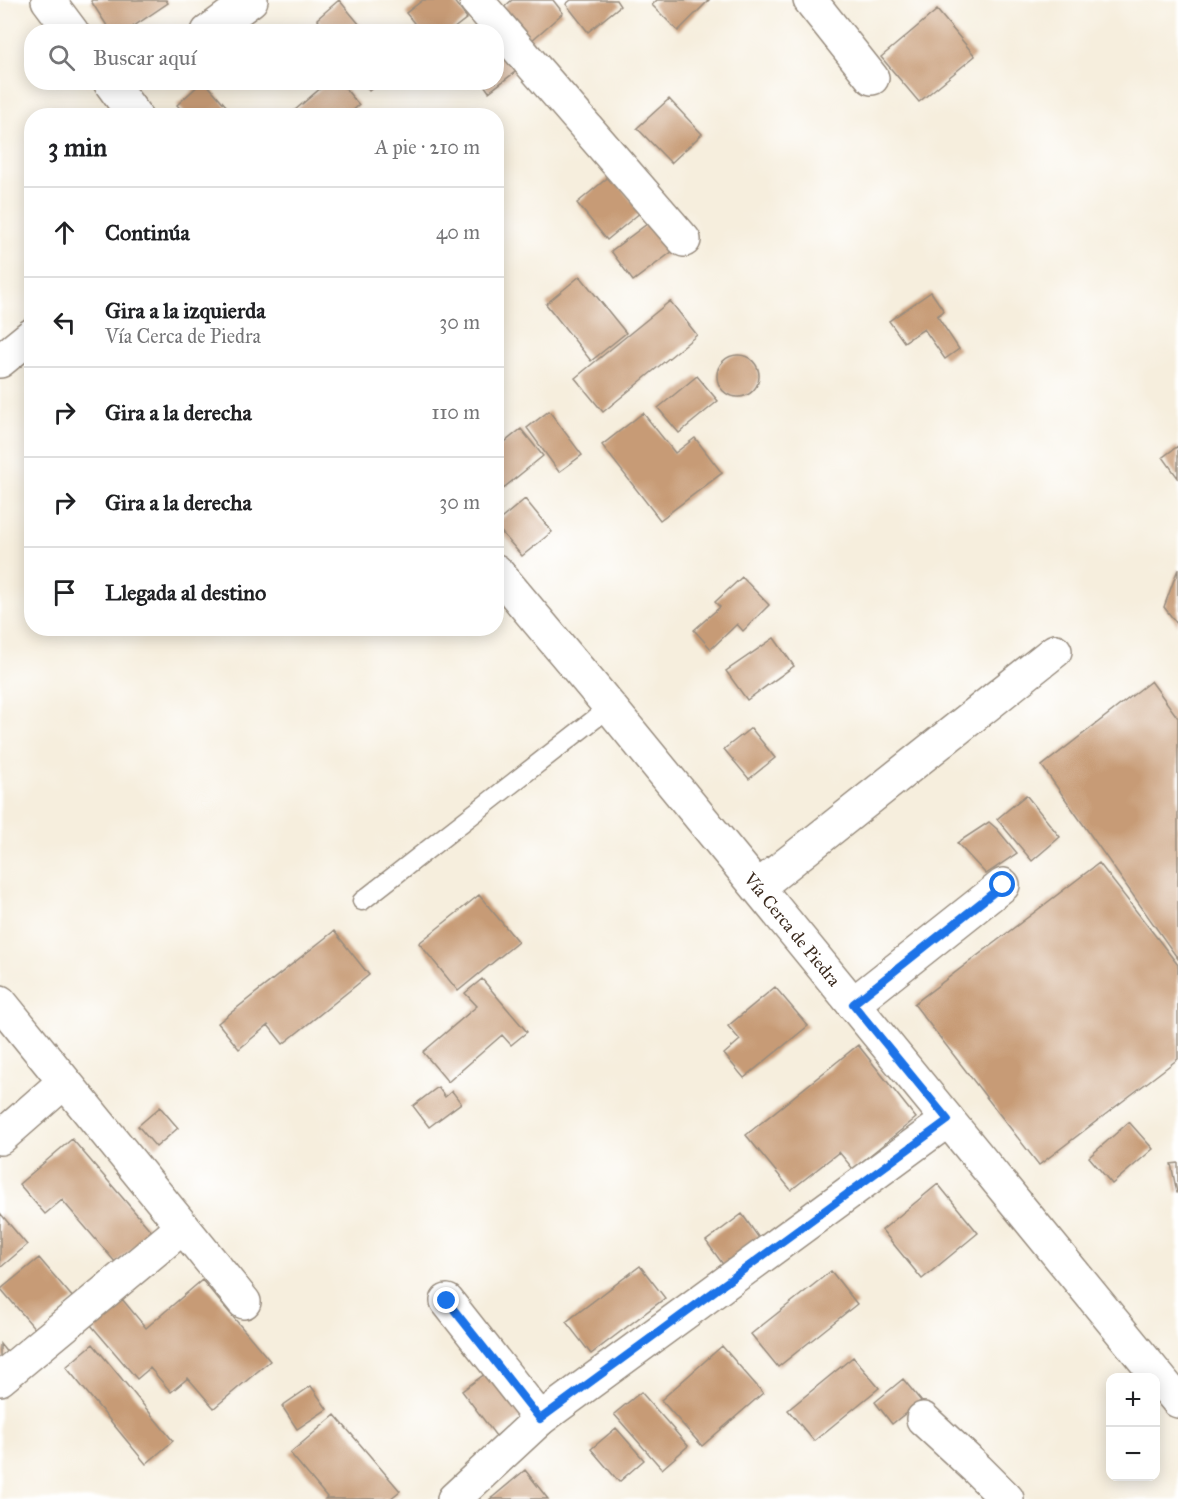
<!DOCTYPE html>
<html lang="es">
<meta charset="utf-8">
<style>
body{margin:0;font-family:"IM FELL Great Primer",serif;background:#f2f2f2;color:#202124}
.controls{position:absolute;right:18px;bottom:18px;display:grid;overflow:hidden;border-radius:12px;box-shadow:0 3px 15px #0003}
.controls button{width:54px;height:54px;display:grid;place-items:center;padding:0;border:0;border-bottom:2px solid #e0e0e0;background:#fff;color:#202124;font:30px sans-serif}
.stop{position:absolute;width:18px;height:18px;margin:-14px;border:4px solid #1a73e8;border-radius:50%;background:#fff}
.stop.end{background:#1a73e8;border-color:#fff;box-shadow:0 2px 6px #0008}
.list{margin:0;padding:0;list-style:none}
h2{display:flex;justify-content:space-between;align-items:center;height:78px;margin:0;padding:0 24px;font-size:26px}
h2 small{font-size:20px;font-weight:400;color:#757577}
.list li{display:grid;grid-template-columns:39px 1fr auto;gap:18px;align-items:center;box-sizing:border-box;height:90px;padding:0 24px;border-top:2px solid #e0e0e0}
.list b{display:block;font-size:22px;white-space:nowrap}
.list p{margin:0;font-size:20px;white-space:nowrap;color:#757577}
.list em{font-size:20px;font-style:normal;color:#757577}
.icon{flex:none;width:33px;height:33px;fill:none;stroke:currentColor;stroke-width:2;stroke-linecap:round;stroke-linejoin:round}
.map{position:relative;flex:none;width:1178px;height:1499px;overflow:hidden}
.search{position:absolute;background:#fff;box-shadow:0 3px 15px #0003;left:24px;top:24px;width:480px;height:66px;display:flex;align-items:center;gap:15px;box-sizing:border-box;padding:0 21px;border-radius:24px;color:#757577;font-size:22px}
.panel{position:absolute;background:#fff;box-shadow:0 3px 15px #0003;left:24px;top:108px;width:480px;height:528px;border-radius:24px}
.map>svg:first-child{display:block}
.building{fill:#c79b76}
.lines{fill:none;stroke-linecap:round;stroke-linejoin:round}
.lane-casing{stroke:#988c7e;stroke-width:21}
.street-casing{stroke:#988c7e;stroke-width:36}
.lane{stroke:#fff;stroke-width:18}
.street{stroke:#fff;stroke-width:33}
.route{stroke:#1a73e8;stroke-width:8}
.labels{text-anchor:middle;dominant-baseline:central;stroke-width:4.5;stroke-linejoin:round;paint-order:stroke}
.street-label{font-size:18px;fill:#3b2a1e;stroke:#fff}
</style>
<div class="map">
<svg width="1178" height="1499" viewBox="0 0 1178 1499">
<rect width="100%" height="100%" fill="#fff"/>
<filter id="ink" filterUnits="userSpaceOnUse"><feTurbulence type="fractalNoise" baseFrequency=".0167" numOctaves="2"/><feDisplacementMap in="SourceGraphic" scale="12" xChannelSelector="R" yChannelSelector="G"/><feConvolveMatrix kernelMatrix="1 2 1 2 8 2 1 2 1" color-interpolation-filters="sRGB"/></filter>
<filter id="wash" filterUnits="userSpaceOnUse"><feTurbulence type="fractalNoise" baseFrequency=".008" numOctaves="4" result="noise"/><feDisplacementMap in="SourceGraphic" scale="24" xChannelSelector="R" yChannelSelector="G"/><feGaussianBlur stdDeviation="1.35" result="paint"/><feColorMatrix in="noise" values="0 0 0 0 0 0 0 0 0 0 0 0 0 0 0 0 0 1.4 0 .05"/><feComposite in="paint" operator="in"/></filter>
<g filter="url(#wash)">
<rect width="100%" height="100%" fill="#f6eedd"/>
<g id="blocks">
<path class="building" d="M 92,0 L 166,0 L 168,3 L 125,32 L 111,32 L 91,1 Z
M 339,0 L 365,31 L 363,32 L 328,32 L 317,19 Z
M 423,0 L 453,0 L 467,18 L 449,32 L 421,32 L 406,13 Z
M 512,0 L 553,0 L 563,13 L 531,41 L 502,9 Z
M 571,0 L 616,0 L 620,6 L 588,32 L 566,4 Z
M 657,0 L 709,0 L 678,31 L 652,5 Z
M 937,10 L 975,56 L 919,102 L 881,57 Z
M 496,40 L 519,69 L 489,92 L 482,82 L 496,82 Z
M 202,82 L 205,82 L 235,116 L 187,116 L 177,105 Z
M 328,82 L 340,82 L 359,105 L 347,116 L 288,116 Z
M 363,82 L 380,82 L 369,91 Z
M 669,99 L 702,134 L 671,163 L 637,128 Z
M 611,175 L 641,212 L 607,240 L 577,203 Z
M 655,218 L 677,248 L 633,281 L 611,251 Z
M 580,276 L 626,333 L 591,361 L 546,304 Z
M 931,292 L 944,311 L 937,316 L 959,349 L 945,359 L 924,329 L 904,342 L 889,321 Z
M 670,301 L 697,335 L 603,412 L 575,378 Z
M717 376a21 21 0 1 1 42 0a21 21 0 1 1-42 0Z
M 697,376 L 718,401 L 679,433 L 658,408 Z
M 549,411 L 582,455 L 559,472 L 527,428 Z
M 643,413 L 675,453 L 695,438 L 722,473 L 660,520 L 602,445 Z
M 521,429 L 543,456 L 496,494 L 496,449 Z
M 1178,446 L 1178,478 L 1163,457 Z
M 525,499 L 552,532 L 522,556 L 496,526 L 496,523 Z
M 1178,569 L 1178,625 L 1164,607 Z
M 742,577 L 769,605 L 743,631 L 737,624 L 711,649 L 694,630 L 720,607 L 715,602 Z
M 774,638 L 794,666 L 747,700 L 726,671 Z
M 1151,681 L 1178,718 L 1178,959 L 1042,766 Z
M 751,728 L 775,758 L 749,779 L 724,749 Z
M 1026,795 L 1060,837 L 1032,861 L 997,819 Z
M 989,822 L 997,829 L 1017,853 L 986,874 L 957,843 Z
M 1099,863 L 1178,965 L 1178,1059 L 1039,1165 L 914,1004 Z
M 479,895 L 518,942 L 458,991 L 419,943 Z
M 334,931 L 369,975 L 283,1044 L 268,1025 L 239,1049 L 218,1023 Z
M 482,979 L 527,1032 L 511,1045 L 502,1035 L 448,1082 L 423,1052 L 477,1006 L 465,993 Z
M 775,987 L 808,1026 L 744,1078 L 724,1054 L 740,1040 L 728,1026 Z
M 858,1045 L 916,1118 L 853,1169 L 839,1152 L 791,1190 L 746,1135 Z
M 438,1087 L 445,1097 L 452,1091 L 461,1103 L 429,1127 L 413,1106 Z
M 160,1107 L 178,1128 L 156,1147 L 138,1126 Z
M 1129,1122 L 1153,1149 L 1112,1184 L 1089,1157 Z
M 72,1139 L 152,1232 L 116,1263 L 62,1200 L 45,1214 L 19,1184 Z
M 1178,1163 L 1178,1193 L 1177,1193 L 1171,1164 Z
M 938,1184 L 978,1233 L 922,1279 L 882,1230 Z
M 0,1213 L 27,1245 L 0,1268 Z
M 742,1214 L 766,1248 L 730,1274 L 706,1241 Z
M 39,1258 L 74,1299 L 36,1330 L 1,1289 Z
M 640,1266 L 665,1298 L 591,1354 L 566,1322 Z
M 831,1271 L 857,1304 L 778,1367 L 751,1334 Z
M 202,1280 L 270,1361 L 214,1408 L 188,1378 L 171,1392 L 150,1368 L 137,1379 L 91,1325 L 122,1299 L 146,1328 Z
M 0,1344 L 8,1354 L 0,1361 Z
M 93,1344 L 173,1441 L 146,1464 L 66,1367 Z
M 722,1346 L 763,1393 L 702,1446 L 661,1400 Z
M 853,1357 L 879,1388 L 814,1441 L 788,1410 Z
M 493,1368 L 527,1412 L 496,1436 L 462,1391 Z
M 903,1379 L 921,1401 L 892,1424 L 875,1402 Z
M 311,1386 L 327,1409 L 297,1429 L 282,1406 Z
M 641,1392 L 688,1446 L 662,1469 L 614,1414 Z
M 335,1415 L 400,1491 L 390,1499 L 325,1499 L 327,1497 L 290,1453 Z
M 616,1428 L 644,1460 L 619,1482 L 591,1449 Z
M 525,1470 L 548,1499 L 490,1499 L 494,1496 Z"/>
</g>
</g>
<g filter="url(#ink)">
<use href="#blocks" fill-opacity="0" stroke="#988c7e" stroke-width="1.5"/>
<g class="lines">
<defs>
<path id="lane" d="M 362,901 L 610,707"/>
<g id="street">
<path d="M 48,0 L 72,32"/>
<path d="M 476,0 L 684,240"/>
<path d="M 810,0 L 872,78"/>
<path d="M 208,32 L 251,0"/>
<path d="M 110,82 L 135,116"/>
<path d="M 0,361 L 32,335"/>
<path id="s1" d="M 496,571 L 610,707 L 1178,1401"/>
<path d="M 758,887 L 1055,651"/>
<path d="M 0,1002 L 244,1302"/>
<path d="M 853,1004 L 1003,885"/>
<path d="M 0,1138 L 64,1082"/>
<path d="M 447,1301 L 540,1419"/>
<path d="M 0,1379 L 183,1227"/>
<path d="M 923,1419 L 977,1469 L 1007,1499"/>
<path d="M 454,1499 L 540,1419 L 948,1120"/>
</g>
</defs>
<use href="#lane" class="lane-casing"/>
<use href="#street" class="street-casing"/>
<use href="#lane" class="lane"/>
<use href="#street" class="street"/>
</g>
</g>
<g class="lines" filter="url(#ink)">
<path class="route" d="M 447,1301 L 540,1419 L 948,1120 L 853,1004 L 1003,885"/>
</g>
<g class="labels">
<g class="street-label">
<text stroke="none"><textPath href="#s1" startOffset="465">Vía Cerca de Piedra</textPath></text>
</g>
</g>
</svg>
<div class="controls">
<button>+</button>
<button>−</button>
</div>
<div class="stop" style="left:1003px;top:885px"></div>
<div class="stop end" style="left:447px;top:1301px"></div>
<div class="search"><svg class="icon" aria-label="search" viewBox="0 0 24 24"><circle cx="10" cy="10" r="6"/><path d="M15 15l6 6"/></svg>Buscar aquí</div>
<section class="panel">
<h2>3 min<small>A pie · 210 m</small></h2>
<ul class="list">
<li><svg class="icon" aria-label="ahead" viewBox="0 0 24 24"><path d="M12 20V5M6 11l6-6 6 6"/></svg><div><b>Continúa</b></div><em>40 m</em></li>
<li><svg class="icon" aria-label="left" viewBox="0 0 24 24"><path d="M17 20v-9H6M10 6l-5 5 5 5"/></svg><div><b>Gira a la izquierda</b><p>Vía Cerca de Piedra</p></div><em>30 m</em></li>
<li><svg class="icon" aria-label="right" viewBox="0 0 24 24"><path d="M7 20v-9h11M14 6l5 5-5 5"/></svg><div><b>Gira a la derecha</b></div><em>110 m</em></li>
<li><svg class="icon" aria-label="right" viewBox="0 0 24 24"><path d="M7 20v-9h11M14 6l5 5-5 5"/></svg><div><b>Gira a la derecha</b></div><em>30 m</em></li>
<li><svg class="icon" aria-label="arrive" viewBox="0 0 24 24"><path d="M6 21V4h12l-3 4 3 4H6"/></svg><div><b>Llegada al destino</b></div></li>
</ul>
</section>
</div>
